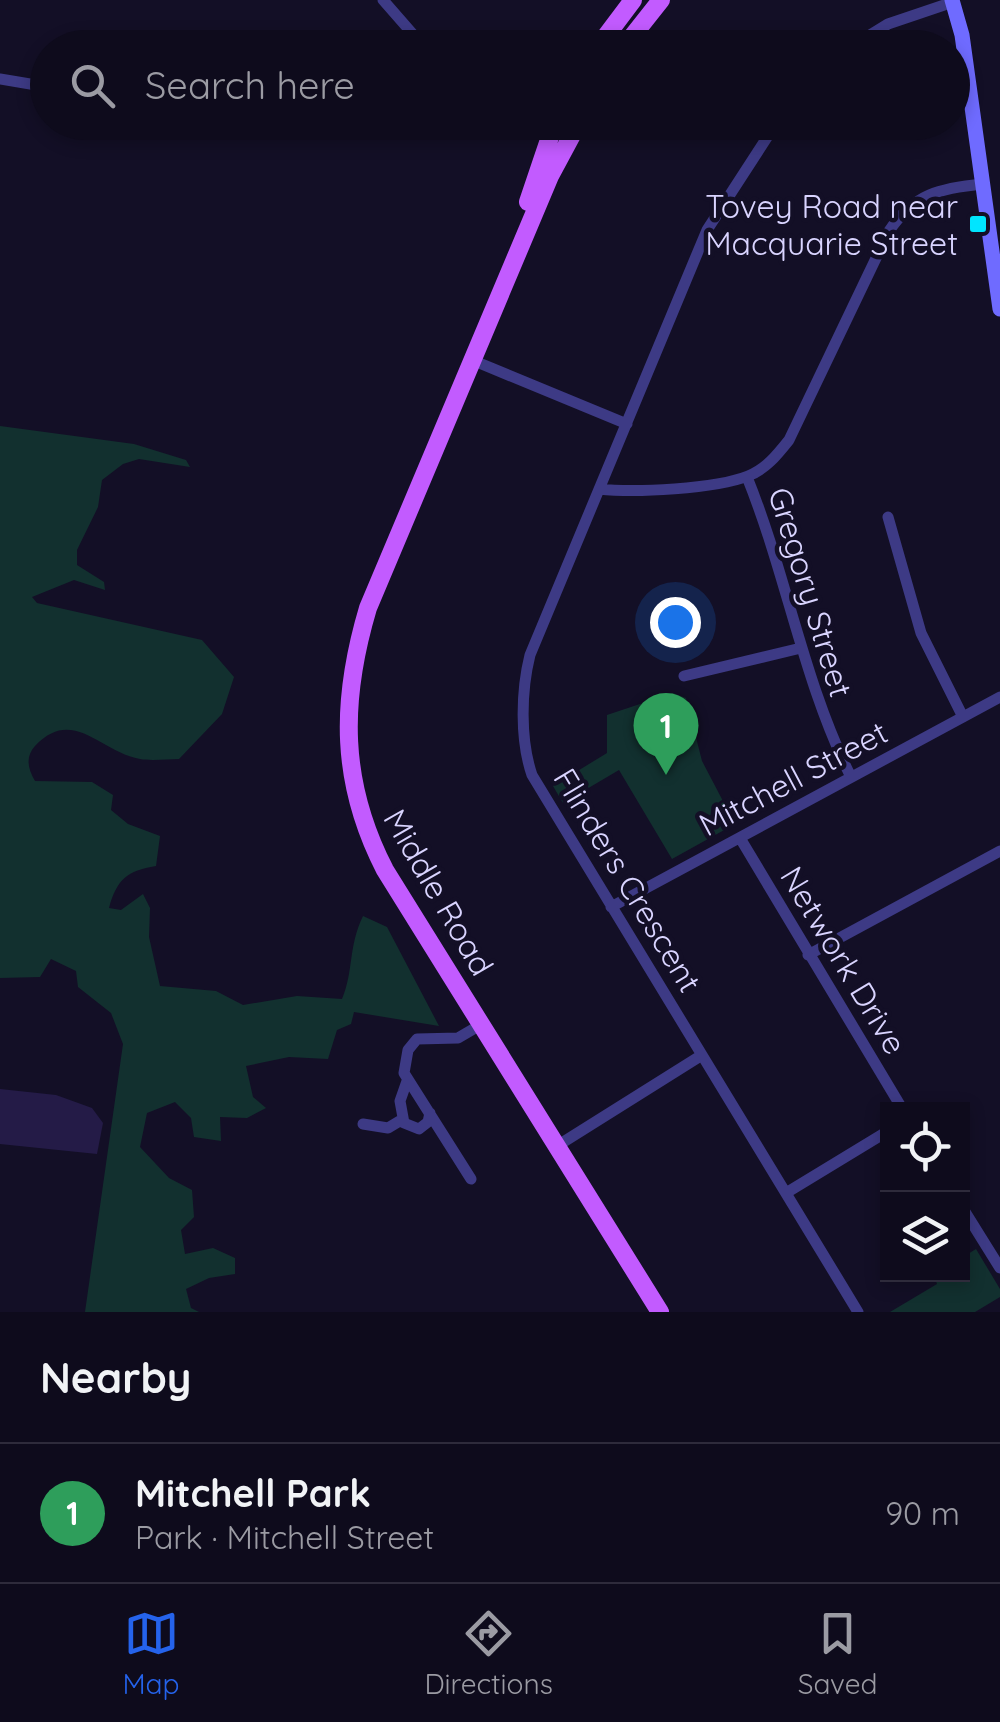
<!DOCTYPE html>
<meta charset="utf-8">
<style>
body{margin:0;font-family:Quicksand,sans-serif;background:#1c1929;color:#f1f3f6}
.controls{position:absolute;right:30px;bottom:30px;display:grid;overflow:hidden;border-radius:0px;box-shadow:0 5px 15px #0003}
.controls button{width:90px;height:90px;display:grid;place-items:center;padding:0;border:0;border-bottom:2px solid #2e2b3b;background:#0e0b1c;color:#f1f3f6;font:50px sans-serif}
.you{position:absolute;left:675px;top:622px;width:35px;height:35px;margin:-25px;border:8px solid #fff;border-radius:50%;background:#1a73e8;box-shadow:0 0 0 15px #1a73e833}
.badge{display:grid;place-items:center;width:65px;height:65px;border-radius:50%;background:#2563eb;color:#fff;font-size:32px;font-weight:700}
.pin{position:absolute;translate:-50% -82px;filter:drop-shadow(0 2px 5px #0008)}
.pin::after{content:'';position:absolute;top:52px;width:35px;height:30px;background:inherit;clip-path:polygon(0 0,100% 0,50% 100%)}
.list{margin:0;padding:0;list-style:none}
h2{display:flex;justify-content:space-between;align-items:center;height:130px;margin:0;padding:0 40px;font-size:42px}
h2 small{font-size:32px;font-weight:400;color:#9b9ba3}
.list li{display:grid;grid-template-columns:65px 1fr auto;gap:30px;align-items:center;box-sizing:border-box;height:140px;padding:0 40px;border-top:2px solid #2e2b3b}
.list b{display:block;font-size:38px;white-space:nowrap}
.list p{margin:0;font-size:32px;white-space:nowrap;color:#9b9ba3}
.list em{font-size:32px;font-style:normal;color:#9b9ba3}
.icon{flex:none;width:55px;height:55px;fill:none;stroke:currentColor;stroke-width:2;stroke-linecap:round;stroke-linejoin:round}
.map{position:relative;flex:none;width:1000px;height:1312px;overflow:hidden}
.search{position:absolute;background:#0e0b1c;box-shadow:0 5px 15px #0003;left:30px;right:30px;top:30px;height:110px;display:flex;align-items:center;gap:25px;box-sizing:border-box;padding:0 35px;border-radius:55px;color:#9b9ba3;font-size:38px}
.sheet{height:270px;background:#0e0b1c}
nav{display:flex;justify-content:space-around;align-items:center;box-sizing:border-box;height:140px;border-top:2px solid #2e2b3b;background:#0e0b1c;font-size:28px;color:#9b9ba3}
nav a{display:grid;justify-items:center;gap:5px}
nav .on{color:#2563eb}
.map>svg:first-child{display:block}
.green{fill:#12302f}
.building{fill:#241b47}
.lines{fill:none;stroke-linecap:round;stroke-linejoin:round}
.street{stroke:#3d3a85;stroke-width:11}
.secondary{stroke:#6f6bff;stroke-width:15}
.primary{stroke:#c25bff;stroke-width:18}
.poi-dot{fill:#00e5ff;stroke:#130f26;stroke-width:4}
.labels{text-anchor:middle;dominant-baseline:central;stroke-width:9;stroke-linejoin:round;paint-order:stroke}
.poi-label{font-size:32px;fill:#d9d4ff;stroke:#130f26;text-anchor:end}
.street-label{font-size:32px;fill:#d9d4ff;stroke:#130f26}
</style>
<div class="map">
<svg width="1000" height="1312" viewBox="0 0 1000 1312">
<rect width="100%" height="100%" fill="#130f26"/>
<path class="green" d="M 0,426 L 134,444 L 186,460 L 190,467 L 139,459 L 123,464 L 102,480 L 98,507 L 77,550 L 77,565 L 104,582 L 105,590 L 74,580 L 32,597 L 37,603 L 202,640 L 234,677 L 222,714 L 179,759 C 167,759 152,761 140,759 C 100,752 73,706 35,746 C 25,757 28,769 35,781 L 92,782 L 113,795 L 111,810 L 128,824 L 160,836 L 156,866 C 127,871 117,879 109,908 L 121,910 L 143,894 L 150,908 L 149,937 L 160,986 L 216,991 L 243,1005 L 297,996 L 342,999 C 354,970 348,947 363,916 L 387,927 L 439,1026 L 354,1012 L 351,1024 L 337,1030 L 328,1059 L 289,1057 L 246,1066 L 253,1097 L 266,1108 L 247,1118 L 220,1117 L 221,1141 L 194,1137 L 191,1118 L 175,1102 L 147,1113 L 140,1147 L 169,1178 L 192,1190 L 194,1217 L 181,1230 L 185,1254 L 213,1248 L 235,1258 L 235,1274 L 209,1278 L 186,1289 L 191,1308 L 199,1312 L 85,1312 L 123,1044 L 111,1013 L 78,987 L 76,971 L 51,959 L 40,977 L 0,978 Z
M 673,693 L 686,698 L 702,761 L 735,824 L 672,859 L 619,770 L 563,803 L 553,786 L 607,753 L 607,715 Z
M 976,1249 L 1000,1289 L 1000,1297 L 975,1312 L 890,1312 L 937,1284 L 934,1275 L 962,1274 L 963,1257 Z"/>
<path class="building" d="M 0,1089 L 56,1095 L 92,1108 L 103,1123 L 97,1154 L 0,1144 Z"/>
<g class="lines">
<path class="street" d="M 383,0 L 425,48
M 849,48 L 888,24 L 953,2
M 0,79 L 48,87
M 777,122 L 707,230 L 530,655 C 521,691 520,740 532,775 L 858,1312
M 472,360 L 627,424
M 747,477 C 787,576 803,681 851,777
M 599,489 C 635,493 715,489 748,476 C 766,469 777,455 789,440 L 889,231 C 914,194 940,188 983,184
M 888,517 L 921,633 L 963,717
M 684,676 L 801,648
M 740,838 L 903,1110
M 611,907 L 1000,697
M 808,955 L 1000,851
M 407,1081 L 400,1101 L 404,1123 L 419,1129 L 428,1122 L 430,1113
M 363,1124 L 388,1128 L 403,1119
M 557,1146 L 702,1055
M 471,1179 L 404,1073 L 408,1050 L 417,1039 L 458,1038 L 482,1024
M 786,1193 L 888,1131
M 962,1207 L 1000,1268"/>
<path class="secondary" d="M 952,0 L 962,35 L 1000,309"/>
<path class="primary" d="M 597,48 L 633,0
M 623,48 L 661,0
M 579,122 L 550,176 L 368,608 C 340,702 340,783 385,870 L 660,1312
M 528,202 L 555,122"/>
</g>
<rect class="poi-dot" x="968" y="214" width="20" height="20" rx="5"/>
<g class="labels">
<g class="poi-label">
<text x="958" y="206">Tovey Road near<tspan x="958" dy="37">Macquarie Street</tspan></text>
</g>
<g class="street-label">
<text transform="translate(811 592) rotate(73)">Gregory Street</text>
<text transform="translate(793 778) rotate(-28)">Mitchell Street</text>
<text transform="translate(628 880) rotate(59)">Flinders Crescent</text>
<text transform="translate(439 892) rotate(60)">Middle Road</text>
<text transform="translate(844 960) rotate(59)">Network Drive</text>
</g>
</g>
</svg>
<div class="controls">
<button><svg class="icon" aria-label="locate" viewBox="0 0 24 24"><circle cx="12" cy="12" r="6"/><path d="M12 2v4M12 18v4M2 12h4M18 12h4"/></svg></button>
<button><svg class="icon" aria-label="layers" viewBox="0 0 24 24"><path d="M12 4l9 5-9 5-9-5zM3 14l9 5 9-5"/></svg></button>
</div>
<div class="you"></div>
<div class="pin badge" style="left:666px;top:775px;background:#2e9e5b">1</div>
<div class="search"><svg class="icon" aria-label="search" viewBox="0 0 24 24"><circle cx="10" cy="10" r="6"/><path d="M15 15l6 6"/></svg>Search here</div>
</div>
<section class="sheet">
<h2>Nearby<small></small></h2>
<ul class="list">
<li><span class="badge" style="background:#2e9e5b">1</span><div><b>Mitchell Park</b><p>Park · Mitchell Street</p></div><em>90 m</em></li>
</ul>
</section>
<nav>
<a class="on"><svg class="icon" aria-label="map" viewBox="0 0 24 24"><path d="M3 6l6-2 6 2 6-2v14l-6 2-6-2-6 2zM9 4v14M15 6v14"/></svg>Map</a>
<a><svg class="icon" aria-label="directions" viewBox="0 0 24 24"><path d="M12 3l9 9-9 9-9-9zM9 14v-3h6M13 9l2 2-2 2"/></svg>Directions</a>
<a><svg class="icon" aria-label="saved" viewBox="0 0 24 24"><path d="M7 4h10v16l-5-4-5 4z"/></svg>Saved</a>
</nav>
